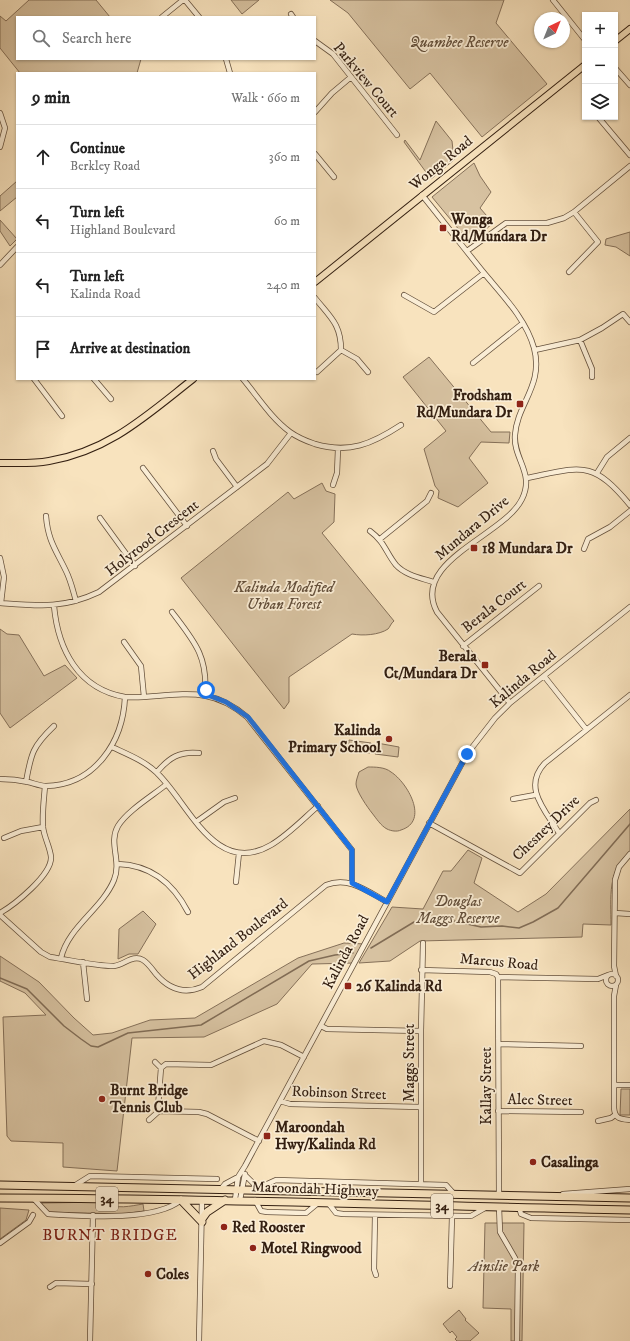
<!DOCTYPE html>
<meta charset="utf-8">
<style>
body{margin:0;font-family:"IM FELL DW Pica",serif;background:#f2f2f2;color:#222}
.controls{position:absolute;right:12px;top:12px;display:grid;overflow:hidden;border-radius:0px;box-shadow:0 1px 3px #0004}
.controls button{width:36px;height:36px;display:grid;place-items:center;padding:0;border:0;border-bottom:1px solid #e0e0e0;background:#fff;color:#222;font:20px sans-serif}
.compass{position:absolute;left:534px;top:12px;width:36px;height:36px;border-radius:50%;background:#fff;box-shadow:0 1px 3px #0004;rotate:43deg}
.stop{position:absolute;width:12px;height:12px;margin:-9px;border:3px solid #1a73e8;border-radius:50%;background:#fff}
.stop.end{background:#1a73e8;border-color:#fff;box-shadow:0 1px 4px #0008}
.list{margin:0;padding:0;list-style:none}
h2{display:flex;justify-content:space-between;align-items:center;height:52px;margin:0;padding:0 16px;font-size:17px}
h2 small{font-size:13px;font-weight:400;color:#767676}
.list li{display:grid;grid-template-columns:26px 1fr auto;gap:12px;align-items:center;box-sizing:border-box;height:64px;padding:0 16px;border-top:1px solid #e0e0e0}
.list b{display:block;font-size:15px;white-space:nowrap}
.list p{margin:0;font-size:13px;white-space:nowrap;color:#767676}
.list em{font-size:13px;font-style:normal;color:#767676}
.icon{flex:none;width:22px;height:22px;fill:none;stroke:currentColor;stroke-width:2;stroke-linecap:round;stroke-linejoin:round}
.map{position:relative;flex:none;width:630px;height:1341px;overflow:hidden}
.search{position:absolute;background:#fff;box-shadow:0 1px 3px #0004;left:16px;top:16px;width:300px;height:44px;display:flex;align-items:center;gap:10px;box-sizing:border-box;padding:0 14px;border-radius:0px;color:#767676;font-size:15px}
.panel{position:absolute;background:#fff;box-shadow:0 1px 3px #0004;left:16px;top:72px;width:300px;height:308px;border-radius:0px}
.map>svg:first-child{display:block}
.green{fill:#d7c2a1;stroke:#857059}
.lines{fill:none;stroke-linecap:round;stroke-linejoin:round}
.stream{stroke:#816c55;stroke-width:1.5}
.minor-casing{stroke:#64503c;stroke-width:6}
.major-casing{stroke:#331f11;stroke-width:8}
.highway-casing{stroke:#331f11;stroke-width:9}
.minor{stroke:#faedd5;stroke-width:4.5}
.major{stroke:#f8e3be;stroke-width:6}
.highway{stroke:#f8e3be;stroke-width:7}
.route{stroke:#1a73e8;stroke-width:5}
.poi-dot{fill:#8f2418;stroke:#faedd5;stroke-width:1.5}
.labels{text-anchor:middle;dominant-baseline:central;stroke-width:3.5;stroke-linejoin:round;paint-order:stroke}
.shield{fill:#faedd5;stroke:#6f5d4c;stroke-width:1}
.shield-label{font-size:14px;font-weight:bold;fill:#331f11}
.park-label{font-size:15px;font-style:italic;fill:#64503c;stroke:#faedd5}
.street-label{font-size:15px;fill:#331f11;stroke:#faedd5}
.poi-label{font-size:15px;font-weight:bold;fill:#331f11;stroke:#faedd5;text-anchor:start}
.neighbourhood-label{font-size:16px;letter-spacing:1px;fill:#7a1f14;stroke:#faedd5}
</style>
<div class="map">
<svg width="630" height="1341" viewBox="0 0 630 1341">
<rect width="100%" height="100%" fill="#f8e3be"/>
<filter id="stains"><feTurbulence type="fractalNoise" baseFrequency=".005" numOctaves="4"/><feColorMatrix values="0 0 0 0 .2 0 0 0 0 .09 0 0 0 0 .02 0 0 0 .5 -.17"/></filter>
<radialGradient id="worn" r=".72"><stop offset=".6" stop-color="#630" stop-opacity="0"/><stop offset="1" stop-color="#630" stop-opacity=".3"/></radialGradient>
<path class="green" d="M 29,0 L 96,0 L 110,17 L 17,17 L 17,59 L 141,59 L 137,73 L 20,73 L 0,48 L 0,16 L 6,21 Z
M 231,0 L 259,0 L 242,14 Z
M 330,0 L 504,0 L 496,23 L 547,84 L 482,137 L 430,73 L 410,89 L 348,13 Z
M 436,121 L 452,141 L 454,160 L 431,179 L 404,142 L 405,140 L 420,160 Z
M 474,163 L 480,176 L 491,192 L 480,208 L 493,223 L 470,243 L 432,197 Z
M 17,181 L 17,197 L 0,211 L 0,196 Z
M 0,220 L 17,239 L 10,246 L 0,231 Z
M 630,232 L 630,256 L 616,247 L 605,245 L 606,239 Z
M 429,357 L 491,432 L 510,432 L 509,443 L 481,442 L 469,458 L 488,483 L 458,507 L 438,498 L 439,491 L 435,486 L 424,449 L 446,431 L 403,377 Z
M 322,483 L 326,491 L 335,494 L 334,522 L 322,533 L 394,621 C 391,623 390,627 388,629 C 379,635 363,636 352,634 L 289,677 L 289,702 L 284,709 L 181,578 L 288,492 L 294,499 Z
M 0,629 L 7,634 L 19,635 L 44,676 L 65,665 L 77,678 L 10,728 L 0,713 Z
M 349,740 L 371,743 L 370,753 L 348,751 Z
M 377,743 L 399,747 L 398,757 L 375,754 Z
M 368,767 C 375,767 385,767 391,772 C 407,782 430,821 401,830 C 397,832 391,831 387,829 C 381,826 376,818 372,813 C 368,808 356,791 356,784 C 356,780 358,776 359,772 Z
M 630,809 L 630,851 C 607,872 611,896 611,925 L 583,924 L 582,937 L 420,941 L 390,961 L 359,963 L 392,907 L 423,909 L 443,871 L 451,871 L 468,850 L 482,858 L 474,883 L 518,912 L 546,894 Z
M 143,911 L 156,924 L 138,954 L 129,954 L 118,959 L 119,929 Z
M 344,943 L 365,944 L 355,963 L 312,964 L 277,1004 L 204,1037 L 132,1038 L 117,1171 L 63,1167 L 63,1143 L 11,1141 L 7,1136 L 3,1017 L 46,1015 L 25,993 L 0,981 L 0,956 L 39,982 L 74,1018 L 93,1035 L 112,1033 L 150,1020 L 195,1018 L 298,958 Z
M 621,1089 L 630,1089 L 630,1115 L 620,1115 Z
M 104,1202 C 117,1210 130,1206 143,1204 L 144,1211 L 123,1214 L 49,1212 L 42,1204 L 42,1203 Z
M 0,1208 L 29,1210 L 26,1220 L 0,1239 Z
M 485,1223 L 524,1223 L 522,1341 L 511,1341 L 511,1309 L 483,1308 Z
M 459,1310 L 466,1319 L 465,1320 L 479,1333 L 470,1341 L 457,1341 L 455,1339 L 457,1337 L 452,1331 L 450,1333 L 443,1324 Z"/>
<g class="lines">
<path class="stream" d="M 371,948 L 414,922 L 428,920 L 440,918 L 481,927 L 502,926 L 519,928 L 533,922 L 558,908 L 630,824
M 0,978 L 27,989 L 64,1026 L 81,1039 L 91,1046 L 98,1047 L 128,1033 L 201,1025 L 309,961 L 335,955 L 353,953"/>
<defs>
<path id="minor" d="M 185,0 L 199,17
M 553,0 L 585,40
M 291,14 L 293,17
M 162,17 L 183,0
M 315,41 L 333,54 L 397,135
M 226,59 L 230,73
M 615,68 L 630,85
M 315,112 L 332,93 L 351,77
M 0,113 L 5,128 L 0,147
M 598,117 L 630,155
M 315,154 L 334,177
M 422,195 C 443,221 463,247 484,273 C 503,296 526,319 534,348 C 544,385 517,404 515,435 C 513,459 535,473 522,499 C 504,536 410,561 437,612 L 510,703
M 467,251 L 506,223 L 547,223 L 564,218 L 574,212 L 630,166
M 0,265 L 17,247
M 569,272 L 598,242 L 574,212
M 404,295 L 434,312 L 484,273
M 315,298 C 330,317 341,324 341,350 L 317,372
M 580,340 L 592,369 L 592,377
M 341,350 L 357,359 L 368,372
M 535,350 L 580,340 L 602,328 L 623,314 L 630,322
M 473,363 L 523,323
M 34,379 L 62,416
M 94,379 L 111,399
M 243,379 C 258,397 271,418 290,432 C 297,437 306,441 315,444 C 349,454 372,444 401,425
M 213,451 L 216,459 L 237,487
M 143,468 L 187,526
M 597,473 L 607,457 L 630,438
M 527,478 C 581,467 592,459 630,505
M 333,485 L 337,473 L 338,449
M 46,516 C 48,541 56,550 66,571 C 71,581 73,591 76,601
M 100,518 L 135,566
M 370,531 C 385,542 386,553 396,565 C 405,575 421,578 433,582
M 380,539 L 427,501 L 431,493
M 584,549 L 588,539 L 610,527 L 630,511
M 0,558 L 4,577 L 1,603
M 0,603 C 39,606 63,609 99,592 L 267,464 L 291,433
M 54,606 C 58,649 78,689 125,697 C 135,698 146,697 156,696 C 194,693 217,691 247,717 L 352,850 L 352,883
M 172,612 C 194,641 208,656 205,694
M 124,642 L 141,666 L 144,697
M 463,646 L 539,586
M 544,676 L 586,729
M 112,747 C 127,754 145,761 157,773 C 188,802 215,878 271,845 C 288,835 303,819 318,806
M 157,772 C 169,758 179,751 199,753
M 0,779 C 9,779 19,780 28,782 C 33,783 40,786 46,786 C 95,785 123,742 125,697
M 26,782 C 31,753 33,746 54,726
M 513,799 L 535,795
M 196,822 L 224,802 L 235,798
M 429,823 L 520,873 L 590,803 L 596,800
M 559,833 C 545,810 522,787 545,763 L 630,695
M 4,838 L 21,831 L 43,827
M 118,864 C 151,865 173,883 188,912
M 236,882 L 239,853
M 0,913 C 14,905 52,875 51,857 C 50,847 44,837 43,827 C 42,813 44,799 45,786
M 615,913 L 630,914
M 0,915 L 41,952 L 50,957 C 71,960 93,966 114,966 C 124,965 133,954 143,960 C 148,963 152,969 156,974 C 168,988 183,995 202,987 L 326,885 C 349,876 367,891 387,902
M 61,958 C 68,927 102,909 114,880 C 122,861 108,843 118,826 C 127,811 152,796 167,784
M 83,962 L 87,999
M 421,970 L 490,972 L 496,974 L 498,977 L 598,979 L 608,975
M606 980a6 6 0 1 1 12 0a6 6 0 1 1-12 0Z
M 616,976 L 614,966 L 615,880 L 619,867 L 630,854
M 498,977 L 499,1195
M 616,985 L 614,996 L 614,1108 C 615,1119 620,1119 630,1120
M 321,1026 L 327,1029 L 421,1031
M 499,1044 L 581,1046
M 155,1062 L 161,1068
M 615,1085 L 630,1085
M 280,1101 L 290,1104 L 421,1107
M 498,1111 L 581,1112
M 149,1120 L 159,1111
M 598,1121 L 611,1118 L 615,1115
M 259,1141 L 207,1114 L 199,1112 L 159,1111 L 158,1107 L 161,1068 L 166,1064 L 211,1065 L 264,1041 L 281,1045 L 304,1057
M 245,1175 L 260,1190 L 265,1185 L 276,1180 L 446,1185 L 455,1195
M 421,1184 L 421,1031 L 423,943
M 74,1186 L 90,1176 L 217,1179
M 221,1189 L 225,1184 L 238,1177
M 563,1194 L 630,1189
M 33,1198 L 48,1214 C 82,1216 155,1222 181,1200
M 235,1200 L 238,1177 L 245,1166 L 467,754 L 495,718 L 510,703 L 630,607
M 240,1200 L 245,1174
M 255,1200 L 261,1211 L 267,1212 L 306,1213 L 318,1203
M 329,1204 L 336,1213 L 343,1214 L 465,1216 L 471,1216 L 485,1208
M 499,1207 L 500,1232 L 515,1258 L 518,1267 L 517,1341
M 519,1207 L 521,1214 L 531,1218 L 630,1220
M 375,1215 L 374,1269 L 376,1275
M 0,1243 L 29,1222 L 33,1215
M 450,1286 L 452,1216
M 50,1287 L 56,1283 L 92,1284
M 90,1341 L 93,1215
M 199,1341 L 202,1200"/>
<path id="major" d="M 615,41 L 630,29
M 315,282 L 585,65
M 0,463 C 16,463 33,464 49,461 C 109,451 147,415 193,379"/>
<path id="highway" d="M 0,1185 L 630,1198
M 0,1198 C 210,1198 420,1206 630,1210
M 181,1200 L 202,1222
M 202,1219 L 207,1212 L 225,1200"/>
</defs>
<use href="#minor" class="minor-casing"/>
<use href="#major" class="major-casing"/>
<use href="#highway" class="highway-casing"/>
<use href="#minor" class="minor"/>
<use href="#major" class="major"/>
<use href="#highway" class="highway"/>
</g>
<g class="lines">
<path class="route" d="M 206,690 L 205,694 L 226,702 L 248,717 L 352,850 L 352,883 L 387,902 L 467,754"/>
</g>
<g class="poi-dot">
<rect x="439" y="224" width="8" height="8" rx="2"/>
<rect x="516" y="400" width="8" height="8" rx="2"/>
<rect x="470" y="544" width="8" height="8" rx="2"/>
<rect x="481" y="661" width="8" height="8" rx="2"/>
<circle cx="389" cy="739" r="4"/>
<rect x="344" y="982" width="8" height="8" rx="2"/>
<circle cx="102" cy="1099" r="4"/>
<rect x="263" y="1132" width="8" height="8" rx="2"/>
<circle cx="533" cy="1162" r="4"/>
<circle cx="224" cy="1227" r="4"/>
<circle cx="253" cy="1248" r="4"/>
<circle cx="148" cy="1274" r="4"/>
</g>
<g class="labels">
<g class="shield">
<rect x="96" y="1187" width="22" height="24" rx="3"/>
<rect x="431" y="1194" width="22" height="24" rx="3"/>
</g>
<g class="shield-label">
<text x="107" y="1199">34</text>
<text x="442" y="1206">34</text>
</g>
<g class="park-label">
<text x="459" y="42">Quambee Reserve</text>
<text x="284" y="587">Kalinda Modified<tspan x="284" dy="17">Urban Forest</tspan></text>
<text x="458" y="901">Douglas<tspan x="458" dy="17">Maggs Reserve</tspan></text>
<text x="504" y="1266">Ainslie Park</text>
</g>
<g class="street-label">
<text transform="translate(366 80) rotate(50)">Parkview Court</text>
<text transform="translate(441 163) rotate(-39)">Wonga Road</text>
<text transform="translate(472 528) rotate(-40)">Mundara Drive</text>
<text transform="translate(152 538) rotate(-38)">Holyrood Crescent</text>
<text transform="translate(494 606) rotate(-38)">Berala Court</text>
<text transform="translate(523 679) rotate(-40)">Kalinda Road</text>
<text transform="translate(546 828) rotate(-44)">Chesney Drive</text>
<text transform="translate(238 939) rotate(-38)">Highland Boulevard</text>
<text transform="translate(346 952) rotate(-62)">Kalinda Road</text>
<text transform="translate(499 962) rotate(5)">Marcus Road</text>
<text transform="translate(409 1063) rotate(-90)">Maggs Street</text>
<text transform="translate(486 1086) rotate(-90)">Kallay Street</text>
<text transform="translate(339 1093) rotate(2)">Robinson Street</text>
<text transform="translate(540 1100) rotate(1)">Alec Street</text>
<text transform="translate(315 1189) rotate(2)">Maroondah Highway</text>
</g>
<g class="poi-label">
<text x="451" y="219">Wonga<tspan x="451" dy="17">Rd/Mundara Dr</tspan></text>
<text x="512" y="395" text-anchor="end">Frodsham<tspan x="512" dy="17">Rd/Mundara Dr</tspan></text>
<text x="482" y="548">18 Mundara Dr</text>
<text x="477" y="656" text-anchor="end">Berala<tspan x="477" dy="17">Ct/Mundara Dr</tspan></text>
<text x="381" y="730" text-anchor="end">Kalinda<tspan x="381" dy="17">Primary School</tspan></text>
<text x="356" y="986">26 Kalinda Rd</text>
<text x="110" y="1090">Burnt Bridge<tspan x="110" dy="17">Tennis Club</tspan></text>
<text x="275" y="1127">Maroondah<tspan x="275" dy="17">Hwy/Kalinda Rd</tspan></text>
<text x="541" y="1162">Casalinga</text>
<text x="232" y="1227">Red Rooster</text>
<text x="261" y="1248">Motel Ringwood</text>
<text x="156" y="1274">Coles</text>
</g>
<g class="neighbourhood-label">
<text x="110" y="1235">BURNT BRIDGE</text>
</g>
</g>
<rect width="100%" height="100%" filter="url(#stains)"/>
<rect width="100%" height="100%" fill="url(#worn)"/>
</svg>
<div class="controls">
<button>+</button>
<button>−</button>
<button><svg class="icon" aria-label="layers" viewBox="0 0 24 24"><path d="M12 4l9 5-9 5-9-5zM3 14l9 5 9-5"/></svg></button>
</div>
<svg class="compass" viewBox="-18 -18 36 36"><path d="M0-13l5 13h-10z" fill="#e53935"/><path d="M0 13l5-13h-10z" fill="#767676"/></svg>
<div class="stop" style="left:206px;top:690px"></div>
<div class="stop end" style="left:467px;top:754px"></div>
<div class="search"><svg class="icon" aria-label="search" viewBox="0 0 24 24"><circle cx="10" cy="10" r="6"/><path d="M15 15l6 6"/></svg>Search here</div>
<section class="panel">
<h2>9 min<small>Walk · 660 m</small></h2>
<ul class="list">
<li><svg class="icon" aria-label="ahead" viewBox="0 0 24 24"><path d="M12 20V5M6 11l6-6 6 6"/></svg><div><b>Continue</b><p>Berkley Road</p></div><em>360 m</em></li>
<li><svg class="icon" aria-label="left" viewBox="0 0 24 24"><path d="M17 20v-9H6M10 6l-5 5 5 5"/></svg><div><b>Turn left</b><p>Highland Boulevard</p></div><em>60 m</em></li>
<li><svg class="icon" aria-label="left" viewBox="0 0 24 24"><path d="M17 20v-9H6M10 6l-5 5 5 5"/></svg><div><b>Turn left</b><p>Kalinda Road</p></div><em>240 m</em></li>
<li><svg class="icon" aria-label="arrive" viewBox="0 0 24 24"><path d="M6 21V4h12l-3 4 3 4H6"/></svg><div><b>Arrive at destination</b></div></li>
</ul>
</section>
</div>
